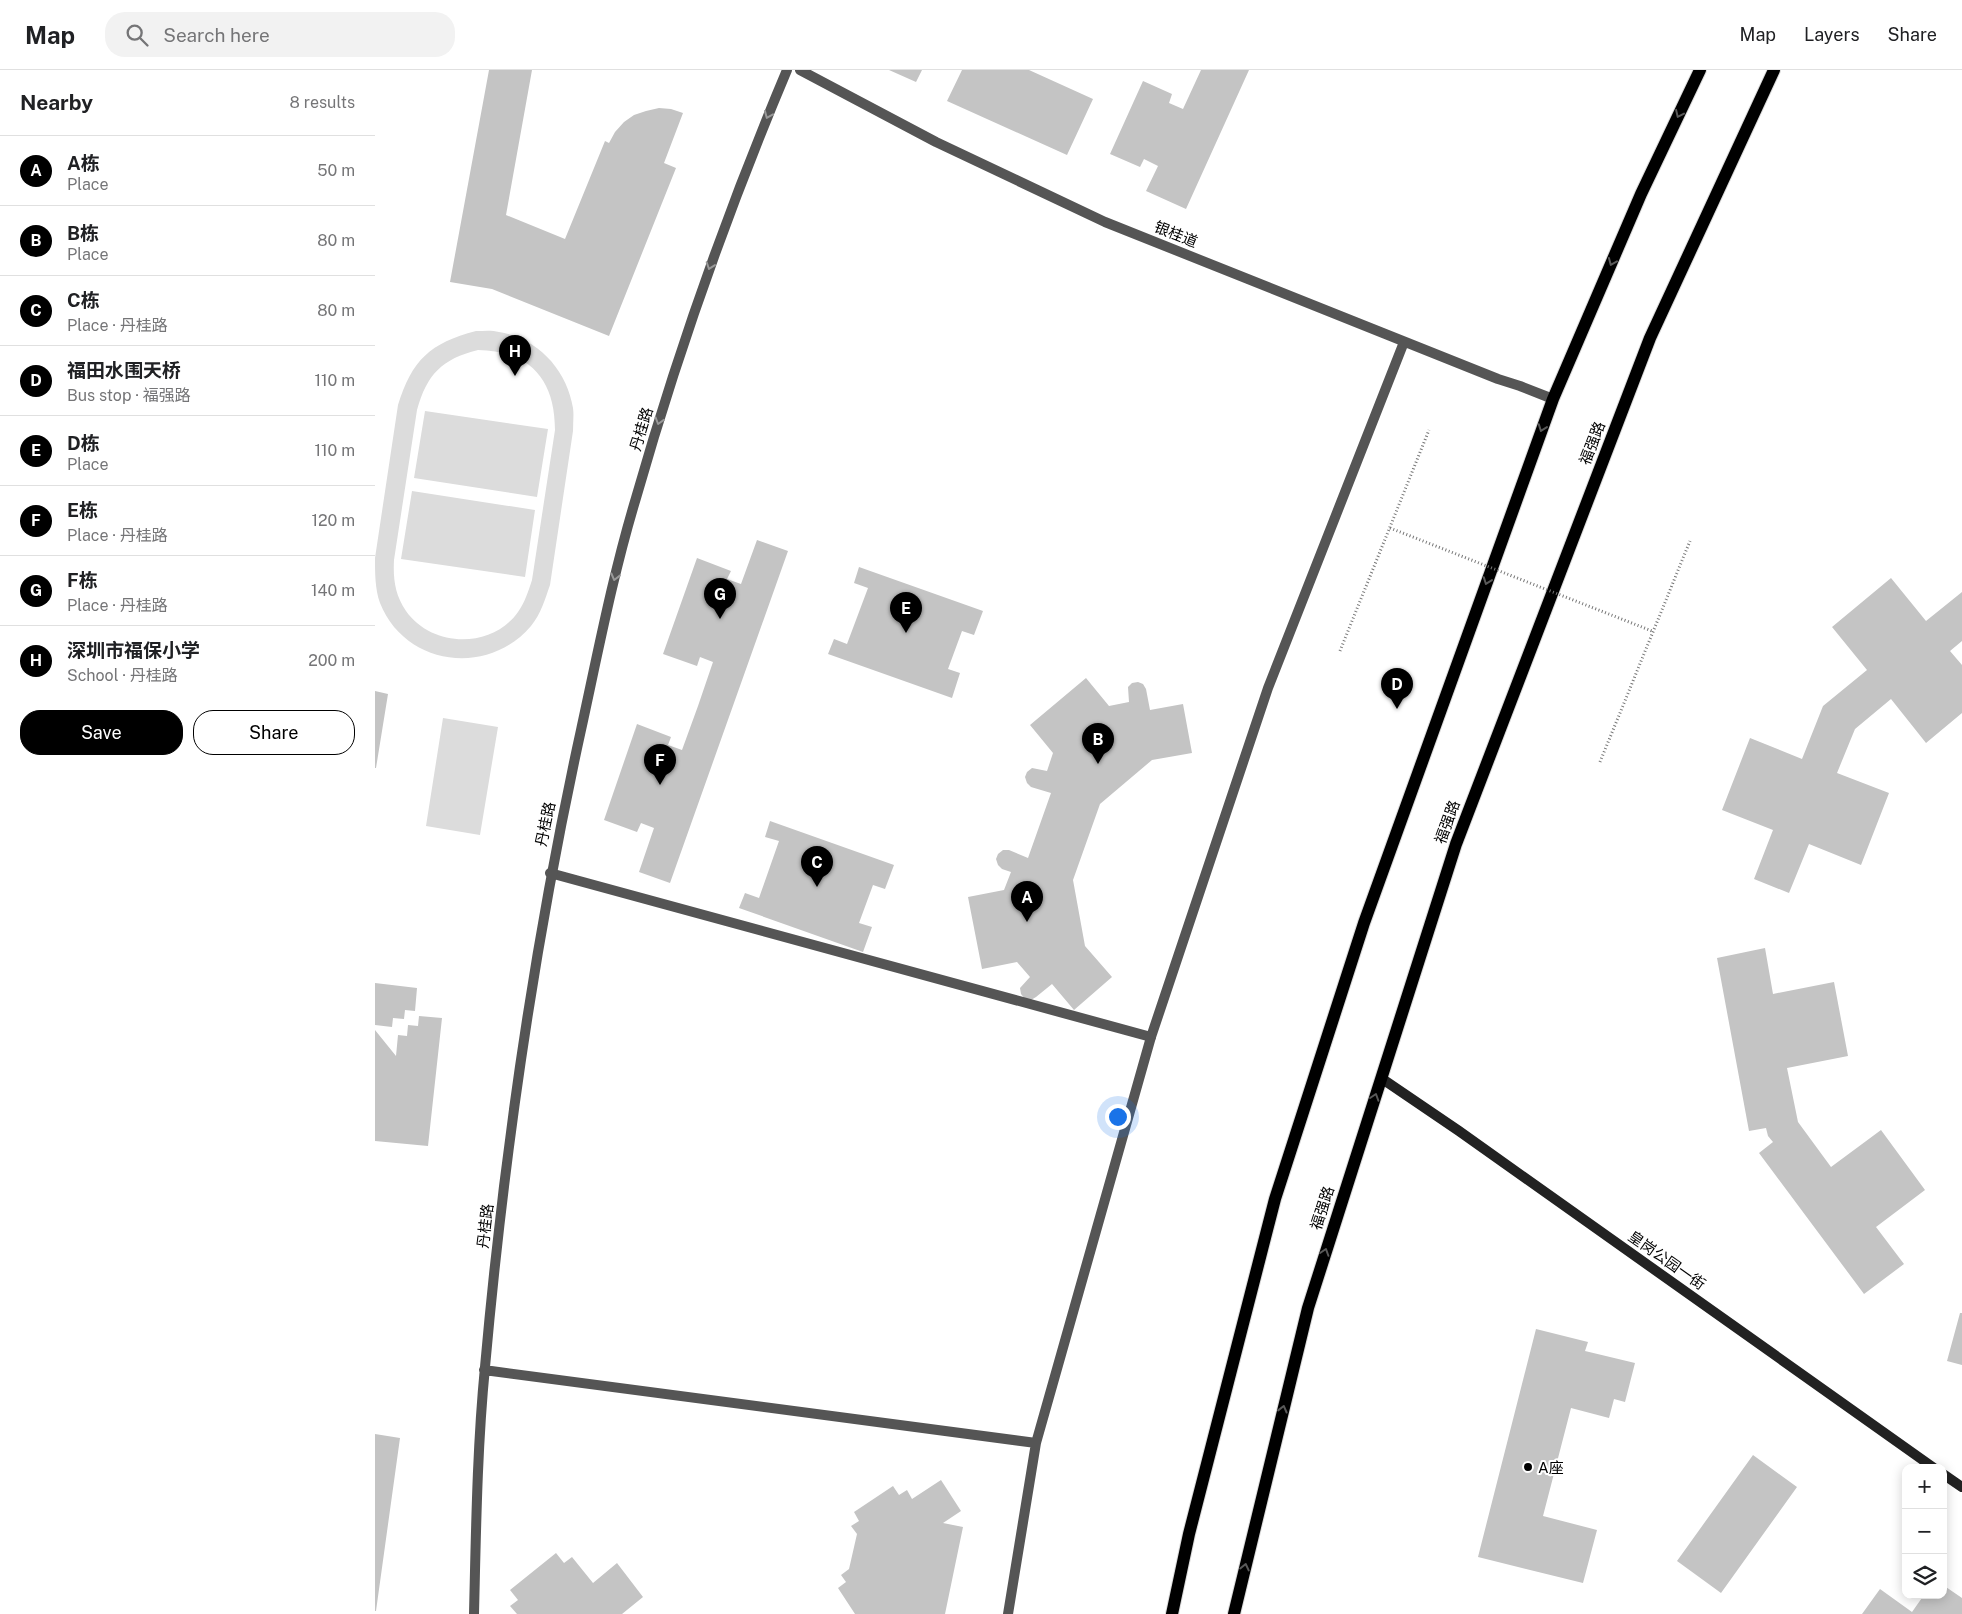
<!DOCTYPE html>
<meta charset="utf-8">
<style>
body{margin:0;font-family:"Public Sans","Noto Sans SC",sans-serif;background:#f2f2f2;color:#202124}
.controls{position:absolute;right:15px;bottom:15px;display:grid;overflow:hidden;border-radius:10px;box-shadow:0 2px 12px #0003}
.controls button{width:45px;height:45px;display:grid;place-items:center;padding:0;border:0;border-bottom:1px solid #e0e0e0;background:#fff;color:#202124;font:25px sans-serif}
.you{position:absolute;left:742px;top:1046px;width:18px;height:18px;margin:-12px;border:4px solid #fff;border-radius:50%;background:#1a73e8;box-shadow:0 0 0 8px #1a73e833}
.badge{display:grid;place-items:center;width:32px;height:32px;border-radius:50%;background:#000;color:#fff;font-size:16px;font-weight:700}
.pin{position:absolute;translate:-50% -41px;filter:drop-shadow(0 1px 2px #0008)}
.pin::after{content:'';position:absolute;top:26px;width:18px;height:15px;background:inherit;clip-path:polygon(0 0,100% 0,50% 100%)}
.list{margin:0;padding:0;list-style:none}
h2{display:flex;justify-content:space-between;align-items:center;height:65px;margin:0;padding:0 20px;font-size:21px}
h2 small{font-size:16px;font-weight:400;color:#757577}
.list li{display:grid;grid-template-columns:32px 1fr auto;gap:15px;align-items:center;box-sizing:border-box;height:70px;padding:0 20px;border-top:1px solid #e0e0e0}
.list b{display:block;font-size:19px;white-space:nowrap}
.list p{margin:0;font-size:16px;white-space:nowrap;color:#757577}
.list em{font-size:16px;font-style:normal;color:#757577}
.actions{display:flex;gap:10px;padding:15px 20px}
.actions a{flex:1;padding:11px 0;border:1px solid #000;border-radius:20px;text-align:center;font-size:18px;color:#000}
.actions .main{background:#000;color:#fff}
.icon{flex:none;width:28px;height:28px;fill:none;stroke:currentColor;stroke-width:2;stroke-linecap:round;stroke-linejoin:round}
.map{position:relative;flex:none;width:1587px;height:1544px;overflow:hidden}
header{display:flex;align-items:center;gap:30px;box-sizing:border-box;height:70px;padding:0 25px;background:#fff;border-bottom:1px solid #e0e0e0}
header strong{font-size:24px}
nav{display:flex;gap:28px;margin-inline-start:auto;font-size:18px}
.search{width:350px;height:45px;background:#f2f2f2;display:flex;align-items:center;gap:12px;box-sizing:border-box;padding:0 18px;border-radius:20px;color:#757577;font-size:19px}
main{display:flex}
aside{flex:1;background:#fff}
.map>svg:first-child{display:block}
.green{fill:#dcdcdc;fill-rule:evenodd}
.building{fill:#c4c4c4}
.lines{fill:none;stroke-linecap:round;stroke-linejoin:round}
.primary-casing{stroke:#dbdbdb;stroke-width:14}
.path{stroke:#777;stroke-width:3;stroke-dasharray:1 2.5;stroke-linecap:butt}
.lane{stroke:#555;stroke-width:10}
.street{stroke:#555;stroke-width:10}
.secondary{stroke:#222;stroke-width:10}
.primary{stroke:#000;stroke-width:12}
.path-bridge{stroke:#777;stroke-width:3;stroke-dasharray:1 2.5;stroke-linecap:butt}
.oneway{stroke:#595959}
.oneway2{stroke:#999}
.poi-dot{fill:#000;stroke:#fff;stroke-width:2}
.labels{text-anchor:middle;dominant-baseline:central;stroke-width:4;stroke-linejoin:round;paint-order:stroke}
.street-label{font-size:15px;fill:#000;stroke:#fff}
.poi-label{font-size:15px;fill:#000;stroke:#fff;text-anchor:start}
</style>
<header>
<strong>Map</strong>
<div class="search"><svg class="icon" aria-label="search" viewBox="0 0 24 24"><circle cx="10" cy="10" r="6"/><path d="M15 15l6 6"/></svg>Search here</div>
<nav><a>Map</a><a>Layers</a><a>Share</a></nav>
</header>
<main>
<aside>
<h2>Nearby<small>8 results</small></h2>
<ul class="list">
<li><span class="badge">A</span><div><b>A栋</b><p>Place</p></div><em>50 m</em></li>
<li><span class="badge">B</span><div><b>B栋</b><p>Place</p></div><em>80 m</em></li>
<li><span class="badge">C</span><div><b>C栋</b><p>Place · 丹桂路</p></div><em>80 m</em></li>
<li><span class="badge">D</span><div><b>福田水围天桥</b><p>Bus stop · 福强路</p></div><em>110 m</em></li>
<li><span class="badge">E</span><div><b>D栋</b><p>Place</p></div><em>110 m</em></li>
<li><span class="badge">F</span><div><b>E栋</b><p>Place · 丹桂路</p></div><em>120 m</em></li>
<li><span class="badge">G</span><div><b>F栋</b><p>Place · 丹桂路</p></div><em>140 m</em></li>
<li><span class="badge">H</span><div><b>深圳市福保小学</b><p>School · 丹桂路</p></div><em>200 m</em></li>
</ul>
<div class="actions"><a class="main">Save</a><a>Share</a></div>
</aside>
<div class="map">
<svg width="1587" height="1544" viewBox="0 0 1587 1544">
<rect width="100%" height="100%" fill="#fff"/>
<path class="green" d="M 101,261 C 109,261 117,260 124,262 C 163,268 192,300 198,338 C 199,345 198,353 198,361 L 175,515 C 170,529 166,544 156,556 C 113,607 30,596 5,533 C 0,519 0,503 0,488 L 23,335 C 37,290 55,273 101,261 ZM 103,280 C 155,281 180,309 180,360 L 157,510 C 153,522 150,532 143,542 C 117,579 57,578 31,541 C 20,525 18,509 19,490 L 42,340 C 52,304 67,289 103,280 Z
M 50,341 L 173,359 L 162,427 L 39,408 Z
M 37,421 L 160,440 L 150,507 L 26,489 Z
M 68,648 L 123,657 L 105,765 L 51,756 Z"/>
<path class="building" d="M 114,0 L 157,0 L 131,145 L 190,169 L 230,71 L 234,73 L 240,62 L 249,52 L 259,45 L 271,41 L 284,38 L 296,39 L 308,43 L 289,93 L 301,98 L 234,266 L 117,219 L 75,212 Z
M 514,0 L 547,0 L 541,12 Z
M 587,0 L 654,0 L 718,29 L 692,85 L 572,31 Z
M 826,0 L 874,0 L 811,139 L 771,121 L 783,96 L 769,89 L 765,97 L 735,84 L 768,11 L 797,24 L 794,33 L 808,39 Z
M 382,470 L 413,481 L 295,813 L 264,802 L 279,758 L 266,753 L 262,762 L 229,750 L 262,654 L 296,667 L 293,675 L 307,680 L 323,636 L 338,592 L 325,587 L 322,596 L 288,584 L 322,488 L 356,501 L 352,509 L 366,514 Z
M 484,497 L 608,541 L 599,565 L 587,561 L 573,599 L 585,603 L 577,628 L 453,584 L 459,569 L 472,574 L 493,518 L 479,513 Z
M 1516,508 L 1551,551 L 1587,522 L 1587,571 L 1575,581 L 1587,595 L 1587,643 L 1551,673 L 1516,629 L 1480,659 L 1462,703 L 1514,723 L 1486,795 L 1434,774 L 1414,823 L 1379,809 L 1398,760 L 1347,740 L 1375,668 L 1427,689 L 1448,636 L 1492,600 L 1457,557 Z
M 711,608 L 734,636 L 754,632 L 753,617 L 757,613 L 763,612 L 768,614 L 771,619 L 775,640 L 808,634 L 817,683 L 777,690 L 725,734 L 698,810 L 710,876 L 737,907 L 699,940 L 677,914 L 661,927 L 656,930 L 650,929 L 646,924 L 645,918 L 655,907 L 642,892 L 607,899 L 593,827 L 629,820 L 636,802 L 627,799 L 623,795 L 621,789 L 623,784 L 628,780 L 634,780 L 653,788 L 676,723 L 656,717 L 652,713 L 650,707 L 652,702 L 657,698 L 672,701 L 678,683 L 655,655 Z
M 0,621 L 13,624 L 1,698 L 0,698 Z
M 395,751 L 519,795 L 510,819 L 498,815 L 484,853 L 497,857 L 488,882 L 364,838 L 370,823 L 384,828 L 404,771 L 390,767 Z
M 1390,878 L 1398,924 L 1459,912 L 1473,986 L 1412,998 L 1423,1052 L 1456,1097 L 1506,1060 L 1550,1120 L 1501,1157 L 1529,1194 L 1489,1224 L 1384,1083 L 1398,1072 L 1393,1066 L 1391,1058 L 1374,1061 L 1342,888 Z
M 0,913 L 42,918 L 40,941 L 30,940 L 29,949 L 18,948 L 17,957 L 0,955 Z
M 44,946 L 67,948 L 53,1076 L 0,1071 L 0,960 L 21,986 L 23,965 L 32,966 L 33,955 L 43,956 Z
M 1585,1243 L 1587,1243 L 1587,1295 L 1572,1291 Z
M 1161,1259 L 1213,1272 L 1210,1281 L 1260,1293 L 1250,1332 L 1239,1329 L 1234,1348 L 1196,1338 L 1168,1446 L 1222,1460 L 1208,1513 L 1103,1487 Z
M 0,1364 L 25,1368 L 1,1541 L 0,1541 Z
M 1378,1385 L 1422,1417 L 1346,1523 L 1302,1491 Z
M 566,1410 L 586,1441 L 568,1453 L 588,1457 L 570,1544 L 480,1544 L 463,1518 L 471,1512 L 466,1505 L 474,1499 L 482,1464 L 476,1456 L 484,1451 L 479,1442 L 518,1416 L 524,1425 L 532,1420 L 537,1429 Z
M 181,1483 L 189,1493 L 197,1487 L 218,1513 L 242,1493 L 268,1527 L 247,1544 L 142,1544 L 135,1536 L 143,1530 L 135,1520 Z
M 1568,1515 L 1587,1528 L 1587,1544 L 1487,1544 L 1505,1519 L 1537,1542 L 1549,1525 L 1568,1525 Z"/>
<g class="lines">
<defs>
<path id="primary" d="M 797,1544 L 814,1464 L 900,1129 L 989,853 L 1178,329 L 1266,124 L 1325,0
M 859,1544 L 933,1238 L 1081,774 L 1275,268 L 1399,0"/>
</defs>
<use href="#primary" class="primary-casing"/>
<path class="path" d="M 965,581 L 1054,360
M 1225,692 L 1315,471"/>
<path class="lane" d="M 175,803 L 776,967"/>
<path class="street" d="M 425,0 L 561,72 L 730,152 L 1123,309 L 1145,316 L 1178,329
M 109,1300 L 661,1373
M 99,1544 C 101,1462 102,1379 110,1297 C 129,1083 160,870 206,660 C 223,582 238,504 261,428 C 303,281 353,140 412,0
M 633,1544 L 661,1373 L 776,967 L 893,618 L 1029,272"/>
<path class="secondary" d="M 1006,1008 L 1084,1061 L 1559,1398
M 1568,1404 L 1587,1417"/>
<use href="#primary" class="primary"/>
<path class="path-bridge" d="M 1015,458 L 1277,561"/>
</g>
<defs><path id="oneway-chevron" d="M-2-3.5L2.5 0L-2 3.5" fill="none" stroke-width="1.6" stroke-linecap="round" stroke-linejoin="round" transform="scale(1.25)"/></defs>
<g class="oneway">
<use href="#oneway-chevron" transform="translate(1304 44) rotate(115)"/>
<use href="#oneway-chevron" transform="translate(1237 192) rotate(113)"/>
<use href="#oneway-chevron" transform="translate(1167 358) rotate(110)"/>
<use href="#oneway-chevron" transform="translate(1112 511) rotate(110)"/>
<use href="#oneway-chevron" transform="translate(1000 1027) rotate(-72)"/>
<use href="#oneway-chevron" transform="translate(950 1182) rotate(-72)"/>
<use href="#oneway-chevron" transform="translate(908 1339) rotate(-76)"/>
<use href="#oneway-chevron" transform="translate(870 1497) rotate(-77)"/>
</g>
<g class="oneway2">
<use href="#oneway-chevron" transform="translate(393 45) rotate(113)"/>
<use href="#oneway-chevron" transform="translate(335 196) rotate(109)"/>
<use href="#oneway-chevron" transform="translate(284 351) rotate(107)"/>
<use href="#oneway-chevron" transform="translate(240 507) rotate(104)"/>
</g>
<circle class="poi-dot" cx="1153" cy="1397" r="5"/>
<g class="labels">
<g class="street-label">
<text transform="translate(801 164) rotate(22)">银桂道</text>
<text transform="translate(266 359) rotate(-73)">丹桂路</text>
<text transform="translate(1217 373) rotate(-69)">福强路</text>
<text transform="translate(1072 752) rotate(-70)">福强路</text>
<text transform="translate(170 754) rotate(-78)">丹桂路</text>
<text transform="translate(947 1138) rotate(-72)">福强路</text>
<text transform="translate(110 1156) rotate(-83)">丹桂路</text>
<text transform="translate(1292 1190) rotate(35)">皇岗公园一街</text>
</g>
<g class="poi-label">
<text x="1163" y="1397">A座</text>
</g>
</g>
</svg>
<div class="controls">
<button>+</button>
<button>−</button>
<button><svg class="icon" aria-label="layers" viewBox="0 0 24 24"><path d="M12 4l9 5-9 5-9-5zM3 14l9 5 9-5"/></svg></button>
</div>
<div class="you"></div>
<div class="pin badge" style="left:652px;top:852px">A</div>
<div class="pin badge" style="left:723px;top:694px">B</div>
<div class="pin badge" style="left:442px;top:817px">C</div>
<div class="pin badge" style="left:1022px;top:639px">D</div>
<div class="pin badge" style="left:531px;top:563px">E</div>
<div class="pin badge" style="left:285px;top:715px">F</div>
<div class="pin badge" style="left:345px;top:549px">G</div>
<div class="pin badge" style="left:140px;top:306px">H</div>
</div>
</main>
